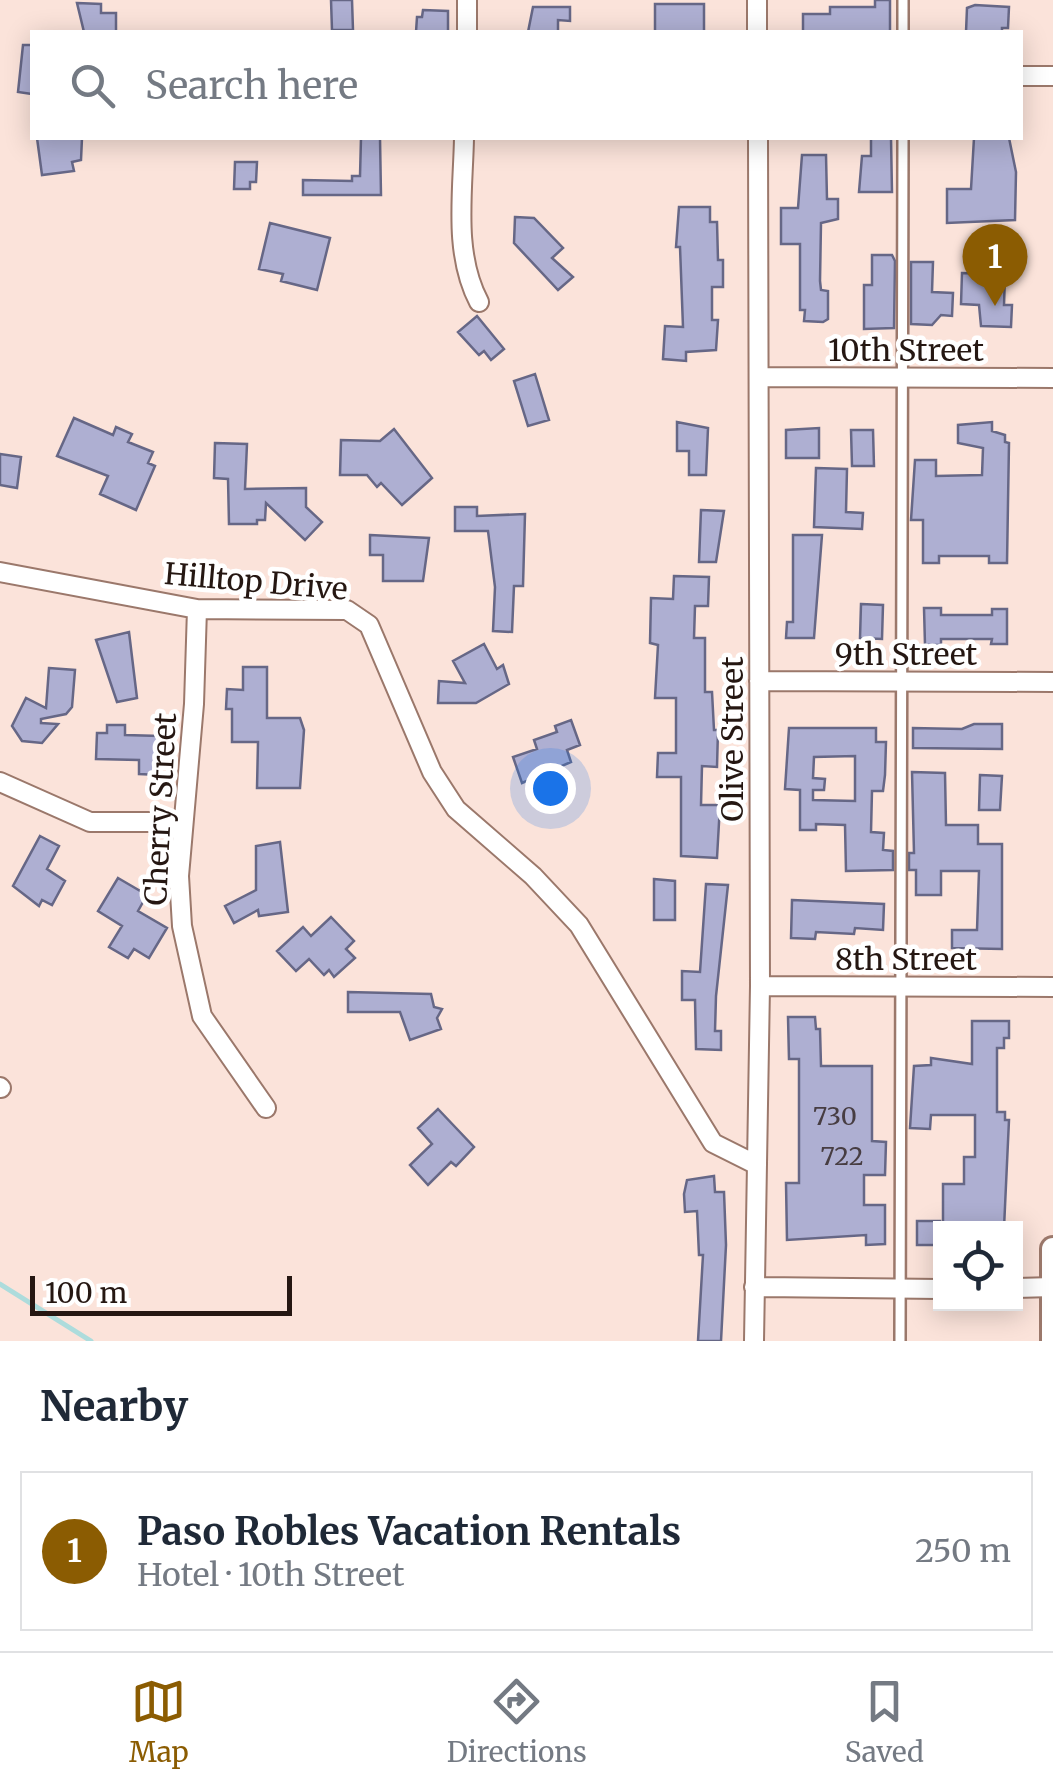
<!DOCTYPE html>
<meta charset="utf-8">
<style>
body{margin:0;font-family:Merriweather,serif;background:#f6f6f7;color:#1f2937}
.controls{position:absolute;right:30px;bottom:30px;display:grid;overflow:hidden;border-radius:0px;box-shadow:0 5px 25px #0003}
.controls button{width:90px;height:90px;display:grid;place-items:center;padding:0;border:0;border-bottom:2px solid #e0e1e3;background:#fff;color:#1f2937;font:50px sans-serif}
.scale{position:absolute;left:30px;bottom:25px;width:262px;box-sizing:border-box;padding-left:10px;border:5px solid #251712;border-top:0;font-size:28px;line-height:35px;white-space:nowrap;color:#251712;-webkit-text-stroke:8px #fff;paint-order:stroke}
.you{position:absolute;left:550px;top:788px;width:35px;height:35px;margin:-25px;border:8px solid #fff;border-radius:50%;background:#1a73e8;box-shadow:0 0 0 15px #1a73e833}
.badge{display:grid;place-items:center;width:65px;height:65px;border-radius:50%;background:#8b5c02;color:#fff;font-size:32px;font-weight:700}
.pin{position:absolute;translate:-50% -82px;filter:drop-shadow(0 2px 5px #0008)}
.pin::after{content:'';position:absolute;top:52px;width:35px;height:30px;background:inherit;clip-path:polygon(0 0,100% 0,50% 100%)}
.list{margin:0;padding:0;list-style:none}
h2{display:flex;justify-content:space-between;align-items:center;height:130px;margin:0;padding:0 40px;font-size:42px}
h2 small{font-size:32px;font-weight:400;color:#747a83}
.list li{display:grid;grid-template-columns:65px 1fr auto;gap:30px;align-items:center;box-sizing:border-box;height:160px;margin:0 20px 20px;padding:0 20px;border:2px solid #e0e1e3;border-radius:0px}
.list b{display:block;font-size:38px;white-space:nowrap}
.list p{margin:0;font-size:32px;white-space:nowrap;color:#747a83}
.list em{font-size:32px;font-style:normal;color:#747a83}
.icon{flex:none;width:55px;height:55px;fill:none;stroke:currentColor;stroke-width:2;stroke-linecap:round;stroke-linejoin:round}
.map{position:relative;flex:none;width:1053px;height:1341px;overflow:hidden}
.search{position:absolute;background:#fff;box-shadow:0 5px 25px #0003;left:30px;right:30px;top:30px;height:110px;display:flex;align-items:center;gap:25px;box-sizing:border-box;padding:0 35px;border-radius:0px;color:#747a83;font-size:38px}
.sheet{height:310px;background:#fff}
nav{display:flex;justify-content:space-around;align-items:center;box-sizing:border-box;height:140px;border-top:2px solid #e0e1e3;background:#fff;font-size:28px;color:#747a83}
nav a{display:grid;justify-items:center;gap:5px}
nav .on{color:#8b5c02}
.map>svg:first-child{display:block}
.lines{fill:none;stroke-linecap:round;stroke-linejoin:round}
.stream{stroke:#addcdc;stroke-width:5}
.building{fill:#aeafd2;stroke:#666786;stroke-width:2.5;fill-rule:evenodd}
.service-casing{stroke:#9b786b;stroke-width:14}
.minor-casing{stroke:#9b786b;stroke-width:22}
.tertiary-casing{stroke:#9b786b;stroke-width:28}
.service{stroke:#fff;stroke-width:9}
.minor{stroke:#fff;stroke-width:18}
.tertiary{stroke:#fff;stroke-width:22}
.labels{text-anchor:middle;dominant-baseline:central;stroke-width:9;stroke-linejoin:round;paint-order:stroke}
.number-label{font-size:25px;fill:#473d42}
.street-label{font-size:30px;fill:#251712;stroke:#fff}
</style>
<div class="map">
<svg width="1053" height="1341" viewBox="0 0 1053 1341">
<rect width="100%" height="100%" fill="#fbe3da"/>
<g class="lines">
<path class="stream" d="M 0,1284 L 91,1341"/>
</g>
<path class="building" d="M 331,0 L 352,0 L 353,30 L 332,30 Z
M 875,0 L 890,0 L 890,32 L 803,32 L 803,14 L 830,14 L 830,7 L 875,7 Z
M 77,3 L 101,4 L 101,13 L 116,13 L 116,32 L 84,32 Z
M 655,4 L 704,4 L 704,32 L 655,32 Z
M 975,5 L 1009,7 L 1008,28 L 1002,28 L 1002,32 L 966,32 L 967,8 Z
M 533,7 L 570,7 L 570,21 L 558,20 L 558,32 L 528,32 Z
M 423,10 L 448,11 L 448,32 L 416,32 L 417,17 L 422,17 Z
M 23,45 L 32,45 L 32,94 L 18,92 Z
M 37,138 L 82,138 L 81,160 L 72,162 L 74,171 L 42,175 Z
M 361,138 L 380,138 L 381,195 L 303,195 L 303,180 L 352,181 L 352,176 L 360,176 Z
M 871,138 L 891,138 L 892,192 L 859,192 L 862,156 L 871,156 Z
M 974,138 L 1009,138 L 1016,172 L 1015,220 L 947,223 L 947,189 L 971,189 Z
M 802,155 L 826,155 L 827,199 L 838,199 L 838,219 L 821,223 L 820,281 L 821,290 L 828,291 L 828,319 L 823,322 L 804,321 L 805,310 L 800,310 L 800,244 L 781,244 L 781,208 L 798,208 Z
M 235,162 L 257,162 L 256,182 L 250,182 L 250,189 L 234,189 Z
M 679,207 L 710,207 L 710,222 L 717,222 L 718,260 L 723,260 L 723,287 L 712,287 L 712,320 L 718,320 L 716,350 L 686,352 L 686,361 L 663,359 L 665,326 L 683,327 L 680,247 L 676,247 Z
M 515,217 L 534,218 L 563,248 L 552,258 L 573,277 L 558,290 L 514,243 Z
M 270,223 L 330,238 L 317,290 L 281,281 L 283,274 L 259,269 Z
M 872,255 L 892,255 L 895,261 L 894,328 L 864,329 L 864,285 L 872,285 Z
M 911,262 L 933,262 L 932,292 L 953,293 L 952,316 L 941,315 L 932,325 L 911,324 Z
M 962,273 L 1005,275 L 1004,305 L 1012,305 L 1011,327 L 981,326 L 979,305 L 961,304 Z
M 477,316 L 504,349 L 491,360 L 484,351 L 479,355 L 458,332 Z
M 535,374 L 549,420 L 528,426 L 514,381 Z
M 74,418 L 113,435 L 116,427 L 132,434 L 128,442 L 153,452 L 148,463 L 155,466 L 136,510 L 100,494 L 108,476 L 57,456 Z
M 677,422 L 708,428 L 706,475 L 689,475 L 689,451 L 677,451 Z
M 992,422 L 992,431 L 1005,435 L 1005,442 L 1009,443 L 1007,563 L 989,563 L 989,556 L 939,556 L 939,563 L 923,563 L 923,520 L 911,520 L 915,460 L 936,460 L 936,476 L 982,475 L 983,448 L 958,443 L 958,425 Z
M 819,428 L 819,458 L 786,458 L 786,430 Z
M 394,429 L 432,478 L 402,505 L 381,483 L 377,487 L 367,475 L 340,475 L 341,440 L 380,441 Z
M 851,430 L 873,430 L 874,466 L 852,466 Z
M 215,443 L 247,444 L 245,489 L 306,488 L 306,507 L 322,522 L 305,540 L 266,503 L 265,520 L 257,520 L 257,524 L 229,524 L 228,479 L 214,478 Z
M 0,454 L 21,457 L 17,488 L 0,485 Z
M 816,468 L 847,469 L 846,512 L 863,513 L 862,529 L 814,527 Z
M 455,507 L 477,507 L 477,516 L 525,514 L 523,586 L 514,586 L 512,632 L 493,631 L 495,587 L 488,531 L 455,531 Z
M 701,510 L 724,511 L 716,562 L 699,562 Z
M 370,535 L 429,538 L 423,581 L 383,581 L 383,555 L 370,555 Z
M 793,535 L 822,535 L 814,638 L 786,638 L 787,622 L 793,622 Z
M 674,576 L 709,577 L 708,606 L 695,606 L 694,638 L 705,638 L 705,692 L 712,692 L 714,730 L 718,730 L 717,767 L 702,766 L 701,805 L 720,805 L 717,858 L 681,856 L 681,777 L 657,777 L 658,753 L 676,753 L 676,698 L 655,698 L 658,645 L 650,643 L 651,598 L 673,599 Z
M 861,604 L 883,605 L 882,639 L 860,638 Z
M 924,608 L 941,608 L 941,615 L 992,615 L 992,609 L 1007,609 L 1007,644 L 991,644 L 992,639 L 941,639 L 941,645 L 925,645 Z
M 129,632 L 137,698 L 117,702 L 96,640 Z
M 484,644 L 497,669 L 503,665 L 509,684 L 476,703 L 438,703 L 439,681 L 465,683 L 453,661 Z
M 243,667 L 267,667 L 267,718 L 300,718 L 304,730 L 300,788 L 257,788 L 258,742 L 232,742 L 232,709 L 226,709 L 227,689 L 243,690 Z
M 49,668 L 75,670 L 72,707 L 66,714 L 41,719 L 41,723 L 58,724 L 42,743 L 22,741 L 12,726 L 26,698 L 46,708 Z
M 571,720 L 580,745 L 567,750 L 571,762 L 522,783 L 513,757 L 537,749 L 534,740 L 557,732 L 555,726 Z
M 974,724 L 1002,724 L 1002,749 L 913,748 L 913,728 L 962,729 Z
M 107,725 L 125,725 L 125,735 L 160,736 L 159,775 L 139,774 L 139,760 L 96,759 L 97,733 L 107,733 Z
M 789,728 L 876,728 L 876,742 L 886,742 L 885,775 L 883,791 L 872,791 L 871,832 L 884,833 L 883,850 L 893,851 L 893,870 L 846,871 L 845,825 L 816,824 L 816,830 L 800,830 L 800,790 L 785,789 ZM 855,756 L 855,801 L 813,800 L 813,790 L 824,790 L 825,779 L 813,778 L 814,757 Z
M 912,772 L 945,773 L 946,825 L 978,825 L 978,844 L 1002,844 L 1002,949 L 952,948 L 952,930 L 977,930 L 979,871 L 941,871 L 941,895 L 916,895 L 916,870 L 909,870 L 909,853 L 914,853 Z
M 980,775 L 1002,776 L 1000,810 L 979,810 Z
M 40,836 L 59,846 L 47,869 L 65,881 L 52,905 L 42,900 L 39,906 L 13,886 Z
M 280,842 L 288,912 L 259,916 L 258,910 L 234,923 L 225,906 L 256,890 L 256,846 Z
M 118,878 L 147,895 L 138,911 L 167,928 L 149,958 L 134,949 L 128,958 L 109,947 L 122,926 L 98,911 Z
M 654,879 L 675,881 L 675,920 L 654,920 Z
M 706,884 L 728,885 L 716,996 L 715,1031 L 721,1031 L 721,1050 L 696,1049 L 695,1000 L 682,1000 L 682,971 L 700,972 Z
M 792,900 L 884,904 L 883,930 L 855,928 L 854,934 L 816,932 L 815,939 L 791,938 Z
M 331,917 L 354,941 L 346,949 L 355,958 L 334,977 L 329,970 L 324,975 L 309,959 L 296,971 L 277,951 L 303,927 L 311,936 Z
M 348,992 L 431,994 L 434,1007 L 442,1009 L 437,1018 L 441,1029 L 410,1040 L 400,1012 L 348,1012 Z
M 788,1017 L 815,1017 L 816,1029 L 820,1029 L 821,1066 L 872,1066 L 872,1141 L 886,1142 L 885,1175 L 864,1175 L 864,1205 L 885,1205 L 885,1244 L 866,1245 L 866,1235 L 787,1240 L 786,1183 L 799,1183 L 799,1059 L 789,1059 Z
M 972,1021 L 1009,1021 L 1009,1038 L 1004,1038 L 1004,1048 L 997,1048 L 997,1112 L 1005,1112 L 1005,1120 L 1009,1120 L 1004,1228 L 943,1228 L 943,1184 L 964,1184 L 964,1157 L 975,1157 L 975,1115 L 931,1115 L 930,1129 L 910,1128 L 914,1066 L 931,1065 L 931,1058 L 972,1064 Z
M 438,1109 L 474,1147 L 456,1166 L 451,1162 L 428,1185 L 410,1165 L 432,1144 L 418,1128 Z
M 714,1176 L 715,1192 L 724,1192 L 726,1245 L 721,1341 L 698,1341 L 703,1255 L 699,1255 L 697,1211 L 685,1212 L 684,1194 L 687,1180 Z
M 917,1221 L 940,1221 L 940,1245 L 917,1245 Z"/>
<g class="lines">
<defs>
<path id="service" d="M 903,32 L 903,0
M 900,1341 L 903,138"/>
<path id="minor" d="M 467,32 L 467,0
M 757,32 L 757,0
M 1020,76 L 1053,76
M 464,138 C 463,192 453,253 479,302
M 759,377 L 1053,378
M 0,572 L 197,609 L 347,610 L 369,625 L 432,772 L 456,809 L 533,876 L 579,925 L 713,1143 L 757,1165
M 197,609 L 194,704 L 179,876 L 182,926 L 202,1016 L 266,1108
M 759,681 L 1053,682
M 0,782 L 90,822 L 183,822
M 760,986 L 1053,987
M 0,1087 L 1,1088
M 754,1287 L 940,1289
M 1016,1288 L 1053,1287
M 754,1341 L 760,986 L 758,138"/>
<path id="tertiary" d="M 1053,1341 L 1053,1249"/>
</defs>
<use href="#service" class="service-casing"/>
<use href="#minor" class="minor-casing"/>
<use href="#tertiary" class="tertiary-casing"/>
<use href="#service" class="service"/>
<use href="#minor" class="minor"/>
<use href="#tertiary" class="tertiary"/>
</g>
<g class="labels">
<g class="number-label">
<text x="835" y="1116">730</text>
<text x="842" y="1156">722</text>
</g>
<g class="street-label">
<text x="906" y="350">10th Street</text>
<text transform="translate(256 581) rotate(5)">Hilltop Drive</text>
<text x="906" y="654">9th Street</text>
<text transform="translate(732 739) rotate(-90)">Olive Street</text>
<text transform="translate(160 809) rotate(-87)">Cherry Street</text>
<text x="906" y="959">8th Street</text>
</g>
</g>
</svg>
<div class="controls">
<button><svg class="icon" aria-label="locate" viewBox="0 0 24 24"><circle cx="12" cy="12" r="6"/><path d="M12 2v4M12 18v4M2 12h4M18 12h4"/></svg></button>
</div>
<div class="scale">100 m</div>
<div class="you"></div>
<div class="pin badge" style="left:995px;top:306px">1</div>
<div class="search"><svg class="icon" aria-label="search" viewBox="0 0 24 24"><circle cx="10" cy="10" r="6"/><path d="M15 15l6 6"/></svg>Search here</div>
</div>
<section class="sheet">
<h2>Nearby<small></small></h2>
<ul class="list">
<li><span class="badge">1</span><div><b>Paso Robles Vacation Rentals</b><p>Hotel · 10th Street</p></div><em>250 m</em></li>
</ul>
</section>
<nav>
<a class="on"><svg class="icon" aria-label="map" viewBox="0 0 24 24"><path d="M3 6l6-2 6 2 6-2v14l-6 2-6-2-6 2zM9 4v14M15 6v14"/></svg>Map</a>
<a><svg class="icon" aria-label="directions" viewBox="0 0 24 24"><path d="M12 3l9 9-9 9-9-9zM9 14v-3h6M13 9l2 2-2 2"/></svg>Directions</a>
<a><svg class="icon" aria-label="saved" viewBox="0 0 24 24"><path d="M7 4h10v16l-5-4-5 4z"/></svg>Saved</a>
</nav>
